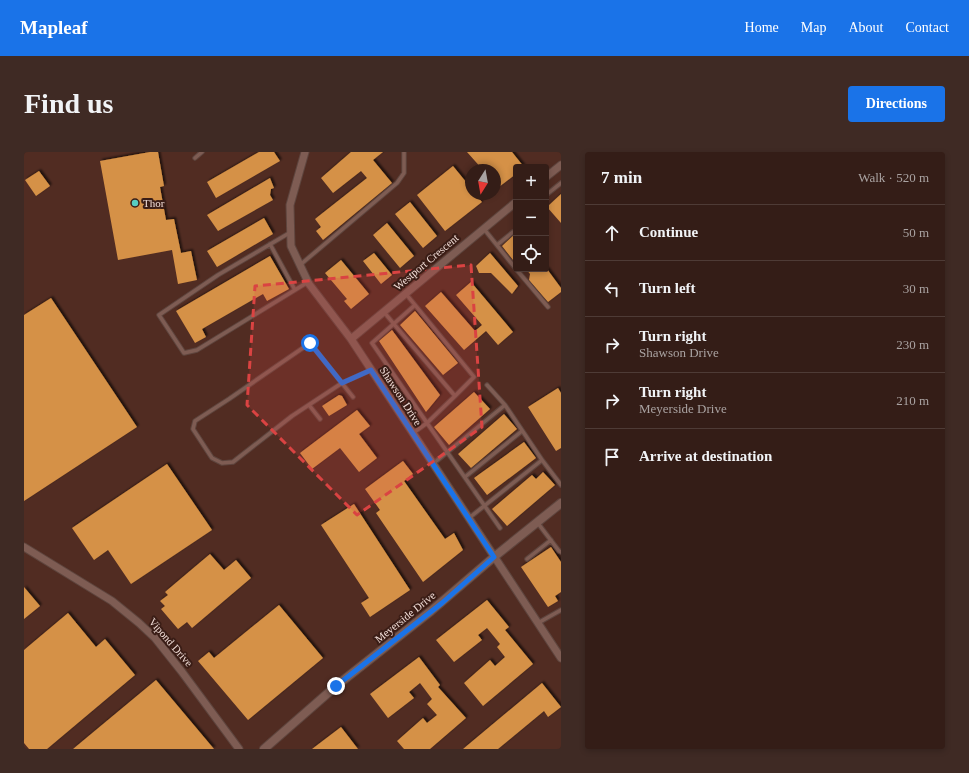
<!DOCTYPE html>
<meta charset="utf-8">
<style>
body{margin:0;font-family:"Times New Roman",serif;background:#3f2a24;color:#f1f3f6}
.controls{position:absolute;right:12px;top:12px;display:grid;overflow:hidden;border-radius:4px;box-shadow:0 2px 6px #0003}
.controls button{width:36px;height:36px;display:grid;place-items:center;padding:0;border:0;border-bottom:1px solid #4e3b36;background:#341d17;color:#f1f3f6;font:20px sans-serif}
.compass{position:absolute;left:441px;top:12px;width:36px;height:36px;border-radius:50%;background:#341d17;box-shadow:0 2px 6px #0003;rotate:191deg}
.stop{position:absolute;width:12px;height:12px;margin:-9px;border:3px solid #1a73e8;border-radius:50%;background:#fff}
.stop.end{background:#1a73e8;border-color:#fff;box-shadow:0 1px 4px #0008}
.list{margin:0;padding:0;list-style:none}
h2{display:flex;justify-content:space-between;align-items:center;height:52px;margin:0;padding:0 16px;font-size:17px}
h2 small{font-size:13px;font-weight:400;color:#a9a2a1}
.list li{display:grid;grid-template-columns:26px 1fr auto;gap:12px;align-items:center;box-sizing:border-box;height:56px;padding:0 16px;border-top:1px solid #4e3b36}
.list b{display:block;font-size:15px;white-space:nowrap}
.list p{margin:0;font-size:13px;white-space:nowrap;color:#a9a2a1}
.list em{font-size:13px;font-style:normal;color:#a9a2a1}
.icon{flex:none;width:22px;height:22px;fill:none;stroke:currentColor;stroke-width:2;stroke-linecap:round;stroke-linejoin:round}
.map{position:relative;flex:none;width:537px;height:597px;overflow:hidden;border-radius:4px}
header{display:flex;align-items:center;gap:24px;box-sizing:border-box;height:56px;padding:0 20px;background:#1a73e8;color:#fff}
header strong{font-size:19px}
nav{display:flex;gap:22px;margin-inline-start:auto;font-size:14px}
.intro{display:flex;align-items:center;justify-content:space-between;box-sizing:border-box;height:96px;padding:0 24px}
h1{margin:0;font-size:28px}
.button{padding:10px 18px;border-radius:4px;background:#1a73e8;color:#fff;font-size:14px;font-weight:700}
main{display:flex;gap:24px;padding:0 24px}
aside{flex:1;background:#341d17;border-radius:4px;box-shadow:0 2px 6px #0003}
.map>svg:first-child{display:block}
.built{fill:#512c22;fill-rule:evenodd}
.building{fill:#d59146;filter:url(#shadow)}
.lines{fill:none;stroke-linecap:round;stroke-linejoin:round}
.service-casing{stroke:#5e453e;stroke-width:5.5}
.minor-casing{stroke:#5e453e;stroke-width:9}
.tertiary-casing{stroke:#5e453e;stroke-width:10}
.service{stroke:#7e5c53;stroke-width:3.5}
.minor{stroke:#7e5c53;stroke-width:7}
.tertiary{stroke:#7e5c53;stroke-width:8}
.route{stroke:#1a73e8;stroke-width:5}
.marked{fill:#da4342;fill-opacity:0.2;stroke:#da4342;stroke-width:3;stroke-dasharray:8 5;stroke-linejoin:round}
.poi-dot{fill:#57cec1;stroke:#3a1d16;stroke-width:1.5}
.labels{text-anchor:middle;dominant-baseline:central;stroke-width:4;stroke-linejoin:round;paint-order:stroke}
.poi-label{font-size:11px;fill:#f1ddd7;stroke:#3a1d16;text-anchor:start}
.street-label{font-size:11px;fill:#f1ddd7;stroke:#3a1d16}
</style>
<header>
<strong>Mapleaf</strong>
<nav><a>Home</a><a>Map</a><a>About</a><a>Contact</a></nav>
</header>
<div class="intro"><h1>Find us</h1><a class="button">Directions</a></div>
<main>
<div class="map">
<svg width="537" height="597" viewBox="0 0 537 597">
<defs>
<filter id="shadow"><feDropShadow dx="2" dy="-2" stdDeviation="1" flood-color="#0009"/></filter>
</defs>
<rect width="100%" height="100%" fill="#45271f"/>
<path class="built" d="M 0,0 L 537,0 L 537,597 L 0,597 ZM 492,15 L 522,15 L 522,117 L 492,117 ZM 447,18 L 471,18 L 471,42 L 447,42 Z"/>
<path class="building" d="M 126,0 L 134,0 L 140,34 L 136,35 L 142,68 L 150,67 L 157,101 L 167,99 L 173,128 L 154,132 L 148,98 L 94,108 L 76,9 Z
M 235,0 L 250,0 L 256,9 L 192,46 L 183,30 Z
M 327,0 L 359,0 L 349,8 L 368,31 L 299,88 L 292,79 L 297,75 L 291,67 L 343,26 L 337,19 L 309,41 L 297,26 Z
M 443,0 L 488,0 L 500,15 L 492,15 L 492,22 L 475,35 L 471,31 L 471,18 L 459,18 Z
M 429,14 L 447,36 L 447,42 L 451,42 L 458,50 L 421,79 L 393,43 Z
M 15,19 L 26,34 L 12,44 L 1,28 Z
M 246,26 L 250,36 L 247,37 L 246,43 L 249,48 L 194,79 L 183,63 Z
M 537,42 L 537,71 L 523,55 Z
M 386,50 L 413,84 L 399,96 L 371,62 Z
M 240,66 L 249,82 L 193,115 L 183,99 Z
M 363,71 L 390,104 L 376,116 L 349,83 Z
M 492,81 L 492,106 L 489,108 L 478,94 Z
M 350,101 L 368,123 L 357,132 L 339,109 Z
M 466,101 L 494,134 L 488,142 L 467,121 L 455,121 L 452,114 Z
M 246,104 L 265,137 L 243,149 L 239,142 L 178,177 L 182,185 L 171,191 L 152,159 Z
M 317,108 L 345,142 L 327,157 L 320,149 L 323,147 L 301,121 Z
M 502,117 L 523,117 L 537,136 L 537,140 L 524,150 L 505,128 L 506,122 Z
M 447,130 L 489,180 L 474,193 L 462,179 L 440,198 L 401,154 L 417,140 L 451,179 L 458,173 L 432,143 Z
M 27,146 L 113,275 L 0,349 L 0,163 Z
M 391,159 L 434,211 L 419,223 L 376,173 Z
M 368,178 L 416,243 L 402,260 L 355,189 Z
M 534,236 L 537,241 L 537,296 L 532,299 L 504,255 Z
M 450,240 L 466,257 L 425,293 L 410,275 Z
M 315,243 L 318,244 L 323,253 L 305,264 L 298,254 Z
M 333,258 L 346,274 L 335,282 L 353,306 L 335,320 L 316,296 L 288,317 L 276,301 Z
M 480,262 L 493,277 L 447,316 L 434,302 Z
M 500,290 L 512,306 L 463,343 L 450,326 Z
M 379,309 L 389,322 L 380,329 L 421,387 L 430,381 L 439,398 L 399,430 L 352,361 L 356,358 L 341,337 Z
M 143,312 L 188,378 L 107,432 L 84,398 L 70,408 L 48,376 Z
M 519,320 L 531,333 L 483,374 L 468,357 L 508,323 L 512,327 Z
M 330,352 L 386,438 L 346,465 L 337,451 L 345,446 L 297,373 Z
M 527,395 L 537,410 L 537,440 L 531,444 L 534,449 L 524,455 L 497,415 Z
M 186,402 L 200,418 L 212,408 L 227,426 L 168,476 L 163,470 L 154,477 L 137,457 L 141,454 L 136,449 L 144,443 L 141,440 Z
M 0,435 L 16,454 L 0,467 Z
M 463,448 L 485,475 L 481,478 L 509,512 L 459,554 L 440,531 L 466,508 L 471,514 L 481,505 L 473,495 L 476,492 L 463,476 L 454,483 L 458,488 L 430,510 L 412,488 Z
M 255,453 L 299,506 L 224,568 L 174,509 L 185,500 L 190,506 Z
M 44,461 L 72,495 L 81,487 L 111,523 L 23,597 L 5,597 L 0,591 L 0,498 Z
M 395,505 L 416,533 L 414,535 L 442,566 L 406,597 L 380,597 L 373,589 L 399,566 L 403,571 L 413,563 L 403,552 L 408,547 L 396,531 L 385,540 L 390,546 L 364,566 L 346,542 Z
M 132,528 L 190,597 L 49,597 Z
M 518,531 L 537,555 L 524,565 L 520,559 L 474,597 L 439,597 Z
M 317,575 L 334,597 L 288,597 Z"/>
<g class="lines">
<defs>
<path id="service" d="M 171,6 L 178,0
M 522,43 L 537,31
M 460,77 L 492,117
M 267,80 L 194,123 L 135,163 L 160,201 L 173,198 L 284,130
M 246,92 L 271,138
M 473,93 L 489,80
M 276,113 L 373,31 L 380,21 L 380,0
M 492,117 L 524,155
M 382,142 L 450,225 L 431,244
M 360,160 L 369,171 L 431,244 L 403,271 L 348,191 L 391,153
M 463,233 L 481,253
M 329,245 L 286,191 L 205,247 L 171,269 L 169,277 L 188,306 L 198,311 L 209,310 L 268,264 L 318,231 L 347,218
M 285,253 L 296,267
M 389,281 L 403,271 L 476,376
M 518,308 L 537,333
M 410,311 L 481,253 L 518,308 L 445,366
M 441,325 L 498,279
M 513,370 L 535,399 L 537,400
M 503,407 L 527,388
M 514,471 L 537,458"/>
<path id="minor" d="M 281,0 L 266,53 L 267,94 L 285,132 L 327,187 L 537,506
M 522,25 L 537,13
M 327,187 L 492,50
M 0,395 L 88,449 L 115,471 L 131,486 L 158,520 L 215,597"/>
<path id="tertiary" d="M 240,597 L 312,534 L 407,459 L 470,405 L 537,351"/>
</defs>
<use href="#service" class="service-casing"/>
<use href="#minor" class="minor-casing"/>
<use href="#tertiary" class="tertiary-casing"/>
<use href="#service" class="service"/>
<use href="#minor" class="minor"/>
<use href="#tertiary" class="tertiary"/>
</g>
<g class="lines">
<path class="route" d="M 286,191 L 318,231 L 347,218 L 470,405 L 418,451 L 312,534"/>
</g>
<path class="marked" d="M 447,113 L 458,275 L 333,363 L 223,253 L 231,134 Z"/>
<circle class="poi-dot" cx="111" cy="51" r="4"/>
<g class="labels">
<g class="poi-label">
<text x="119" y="51">Thor</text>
</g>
<g class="street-label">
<text transform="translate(402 110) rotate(-40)">Westport Crescent</text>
<text transform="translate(377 244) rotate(57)">Shawson Drive</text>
<text transform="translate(381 465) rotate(-39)">Meyerside Drive</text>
<text transform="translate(147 490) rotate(49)">Vipond Drive</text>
</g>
</g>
</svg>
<div class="controls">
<button>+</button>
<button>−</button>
<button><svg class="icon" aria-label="locate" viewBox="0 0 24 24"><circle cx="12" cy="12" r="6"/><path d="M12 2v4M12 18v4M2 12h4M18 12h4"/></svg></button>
</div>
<svg class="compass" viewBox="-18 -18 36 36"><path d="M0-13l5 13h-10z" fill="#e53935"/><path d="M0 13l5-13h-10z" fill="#a9a2a1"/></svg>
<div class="stop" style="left:286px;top:191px"></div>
<div class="stop end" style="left:312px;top:534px"></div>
</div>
<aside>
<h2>7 min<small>Walk · 520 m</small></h2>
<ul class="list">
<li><svg class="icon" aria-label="ahead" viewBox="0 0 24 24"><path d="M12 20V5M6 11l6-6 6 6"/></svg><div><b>Continue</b></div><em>50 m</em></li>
<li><svg class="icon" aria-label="left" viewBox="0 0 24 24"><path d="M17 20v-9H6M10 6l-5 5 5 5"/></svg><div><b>Turn left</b></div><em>30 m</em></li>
<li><svg class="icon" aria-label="right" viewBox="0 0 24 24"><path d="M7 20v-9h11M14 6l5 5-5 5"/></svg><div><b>Turn right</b><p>Shawson Drive</p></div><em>230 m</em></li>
<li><svg class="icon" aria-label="right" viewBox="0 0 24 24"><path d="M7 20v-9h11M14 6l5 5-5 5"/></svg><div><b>Turn right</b><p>Meyerside Drive</p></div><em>210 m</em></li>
<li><svg class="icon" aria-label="arrive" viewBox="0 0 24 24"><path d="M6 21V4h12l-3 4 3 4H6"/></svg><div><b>Arrive at destination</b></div></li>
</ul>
</aside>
</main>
